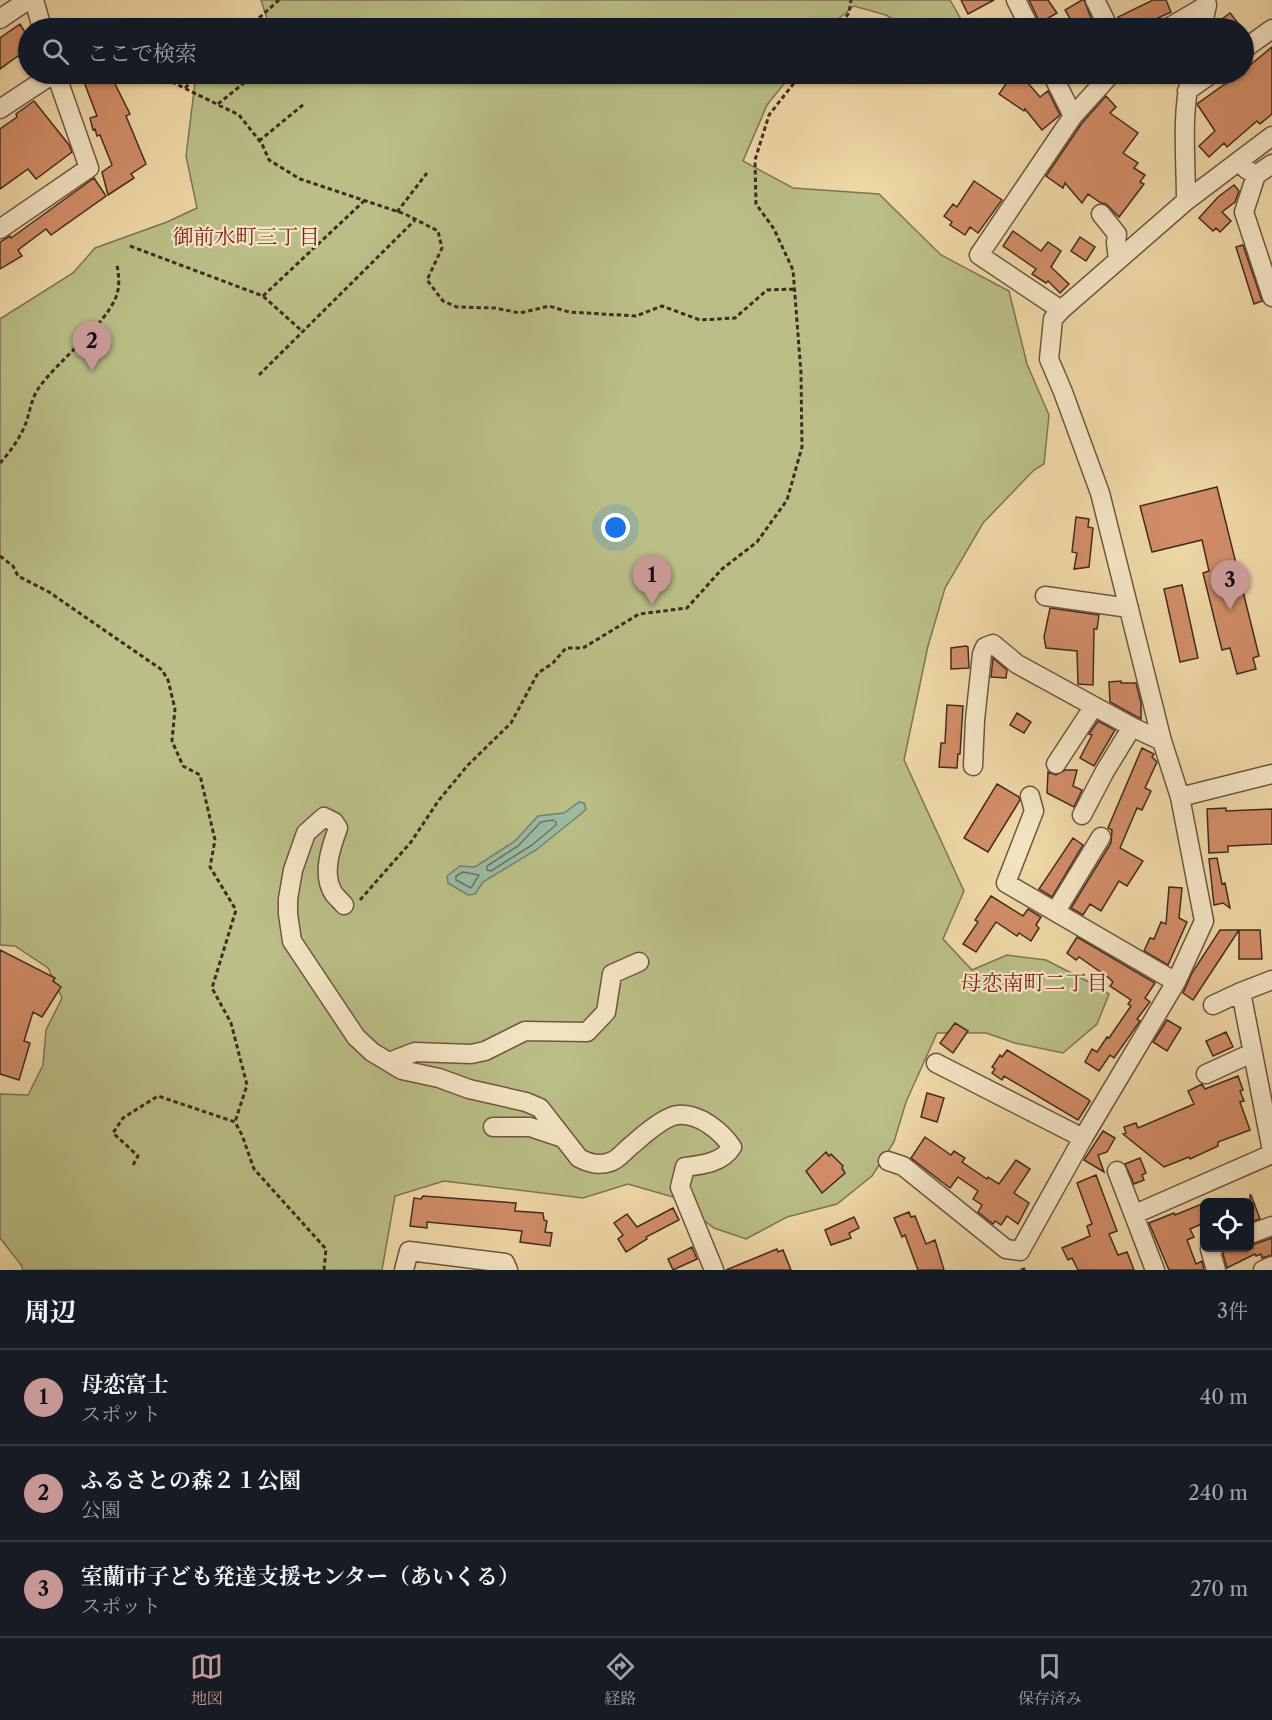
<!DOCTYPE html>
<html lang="ja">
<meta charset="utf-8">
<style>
body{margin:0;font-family:"Libre Caslon Text","Noto Serif JP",serif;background:#20242c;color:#f1f3f6}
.controls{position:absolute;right:18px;bottom:18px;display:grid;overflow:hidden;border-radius:9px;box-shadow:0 2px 4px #0004}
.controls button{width:54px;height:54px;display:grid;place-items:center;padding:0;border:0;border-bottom:2px solid #363941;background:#171b24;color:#f1f3f6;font:30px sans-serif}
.you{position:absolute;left:616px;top:528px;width:21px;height:21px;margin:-15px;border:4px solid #fff;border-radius:50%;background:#1a73e8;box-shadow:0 0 0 9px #1a73e833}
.badge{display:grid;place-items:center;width:39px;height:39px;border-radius:50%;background:#c59692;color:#111;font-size:20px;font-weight:700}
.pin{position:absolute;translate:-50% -50px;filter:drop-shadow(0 2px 3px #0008)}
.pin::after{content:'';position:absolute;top:32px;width:21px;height:18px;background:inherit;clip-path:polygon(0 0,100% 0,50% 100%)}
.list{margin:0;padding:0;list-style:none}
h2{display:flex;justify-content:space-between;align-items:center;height:78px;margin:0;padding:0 24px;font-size:26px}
h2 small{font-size:20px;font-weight:400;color:#9ea1a6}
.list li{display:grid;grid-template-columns:39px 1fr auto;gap:18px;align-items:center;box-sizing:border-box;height:96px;padding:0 24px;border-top:2px solid #363941}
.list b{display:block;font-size:22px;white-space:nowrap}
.list p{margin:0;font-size:20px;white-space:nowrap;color:#9ea1a6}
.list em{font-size:20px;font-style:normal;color:#9ea1a6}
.icon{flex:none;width:33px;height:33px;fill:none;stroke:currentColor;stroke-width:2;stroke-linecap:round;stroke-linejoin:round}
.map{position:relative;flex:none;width:1272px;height:1270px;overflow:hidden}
.search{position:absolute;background:#171b24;box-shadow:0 2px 4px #0004;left:18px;right:18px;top:18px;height:66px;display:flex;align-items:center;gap:15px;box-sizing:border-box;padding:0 21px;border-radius:33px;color:#9ea1a6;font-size:22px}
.sheet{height:366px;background:#171b24}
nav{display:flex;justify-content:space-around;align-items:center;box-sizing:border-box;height:84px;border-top:2px solid #363941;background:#171b24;font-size:16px;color:#9ea1a6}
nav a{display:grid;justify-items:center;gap:3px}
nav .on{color:#c59692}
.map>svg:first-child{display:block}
.green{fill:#bbbf87;stroke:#7e7554;stroke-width:1.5}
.water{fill:#9bbba4;stroke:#778170;stroke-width:1.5}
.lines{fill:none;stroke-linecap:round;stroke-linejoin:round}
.shore{stroke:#6e7362;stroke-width:1.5}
.building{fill:#d38e69;stroke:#422b21;stroke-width:1.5}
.minor-casing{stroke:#6e5643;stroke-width:21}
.path{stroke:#422b21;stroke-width:3;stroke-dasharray:4.5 3;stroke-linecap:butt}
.minor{stroke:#f6e6c6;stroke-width:18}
.labels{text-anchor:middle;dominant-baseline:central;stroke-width:4.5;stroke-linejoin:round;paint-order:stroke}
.neighbourhood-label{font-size:21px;fill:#7a1f14;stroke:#f6e6c6}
</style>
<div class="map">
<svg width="1272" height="1270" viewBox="0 0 1272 1270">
<rect width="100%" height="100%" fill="#f1d9a8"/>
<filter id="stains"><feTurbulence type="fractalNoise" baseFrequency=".00333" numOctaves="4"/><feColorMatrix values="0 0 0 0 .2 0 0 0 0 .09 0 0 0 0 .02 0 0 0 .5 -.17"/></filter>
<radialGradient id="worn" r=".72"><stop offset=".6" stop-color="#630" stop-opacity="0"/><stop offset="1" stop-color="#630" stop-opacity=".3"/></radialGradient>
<path class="green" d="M 261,0 L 950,0 L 966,28 L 907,28 L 886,15 L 854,6 L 827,28 L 259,28 L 267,19 Z
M 206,74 L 792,74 L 767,105 L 743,161 L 793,188 L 879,194 L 941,255 L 1009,291 L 1027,364 L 1049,415 L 1044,464 L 1034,470 L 983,523 L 945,588 L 928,646 L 904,760 L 964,891 L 943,939 L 972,970 L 1007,955 L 1046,960 L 1089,982 L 1109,994 L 1097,1024 L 1063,1053 L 1015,1043 L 986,1033 L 937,1033 L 906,1102 L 894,1142 L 872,1176 L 837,1204 L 787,1217 L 746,1239 L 714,1228 L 673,1197 L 628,1184 L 583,1198 L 444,1181 L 395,1196 L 382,1270 L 22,1270 L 22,1266 L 0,1238 L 0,1094 L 28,1095 L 43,1065 L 46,1030 L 62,998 L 48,968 L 15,946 L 0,945 L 0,319 L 73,273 L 95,248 L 167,222 L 197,208 L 186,156 L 195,83 Z"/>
<path class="water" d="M 579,802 L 584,803 L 586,809 L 582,813 L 536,850 L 483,882 L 475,894 L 468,895 L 448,883 L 447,876 L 460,866 L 474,867 L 478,865 L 515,841 L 538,816 L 564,813 Z"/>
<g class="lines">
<path class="shore" d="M 553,820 L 556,822 L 556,825 L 532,845 L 491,871 L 487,870 L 487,866 L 518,846 L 541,822 Z
M 463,872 L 479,875 L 471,888 L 456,880 L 456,876 Z"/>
</g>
<path class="building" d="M 961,0 L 994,0 L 968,14 Z
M 1029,0 L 1048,0 L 1057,13 L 1040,23 Z
M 1082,0 L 1084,0 L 1091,18 L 1075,27 L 1065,10 Z
M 1153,0 L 1166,0 L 1171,12 L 1136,28 L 1132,24 L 1124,28 L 1118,17 Z
M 1230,13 L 1242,28 L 1213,28 L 1214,25 Z
M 20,24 L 28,37 L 28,52 L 20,58 L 18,56 L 0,69 L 0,38 Z
M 1272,47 L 1272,114 L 1260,124 L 1257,121 L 1227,147 L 1224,143 L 1209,157 L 1199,146 L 1215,131 L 1197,104 L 1239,74 L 1244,74 L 1244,70 Z
M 81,74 L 110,74 L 130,114 L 126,116 L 146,164 L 131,174 L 134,178 L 108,195 L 102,172 L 112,165 L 100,135 L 97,136 L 95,129 L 93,130 L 90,118 L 97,116 Z
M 1004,74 L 1020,74 L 1040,97 L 1048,91 L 1060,115 L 1042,130 L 1025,109 L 1024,111 L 999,94 L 1008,81 Z
M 1106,96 L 1116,107 L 1110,113 L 1138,133 L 1123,153 L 1138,163 L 1134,168 L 1145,175 L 1140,182 L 1144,184 L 1119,217 L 1106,204 L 1101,203 L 1088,194 L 1082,203 L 1065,183 L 1063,188 L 1046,176 L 1082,123 Z
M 34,101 L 69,145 L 72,152 L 36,179 L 28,169 L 0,189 L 0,129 L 17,117 L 16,114 Z
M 94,178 L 106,196 L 51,235 L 46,229 L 18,250 L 22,256 L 0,269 L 0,242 L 10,236 L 11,238 Z
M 974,181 L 1002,200 L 978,233 L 970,227 L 965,235 L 950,225 L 952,222 L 944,216 L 953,204 L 957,207 Z
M 1234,185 L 1239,191 L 1235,202 L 1222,212 L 1231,221 L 1220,232 L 1216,228 L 1213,231 L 1199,218 L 1218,197 Z
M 1013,231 L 1041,251 L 1048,242 L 1061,251 L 1051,267 L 1069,284 L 1060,293 L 1048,281 L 1046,283 L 1032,274 L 1036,269 L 1003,246 Z
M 1080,237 L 1095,247 L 1086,261 L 1071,251 Z
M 1243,245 L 1262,301 L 1254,304 L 1236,247 Z
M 1217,487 L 1259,656 L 1253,658 L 1256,669 L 1237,674 L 1230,648 L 1222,650 L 1203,573 L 1209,571 L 1202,540 L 1152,552 L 1140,506 Z
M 1076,517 L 1089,519 L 1088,527 L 1093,528 L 1089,567 L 1074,569 L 1077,553 L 1072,552 Z
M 1182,585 L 1198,658 L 1180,662 L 1164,589 Z
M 1050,608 L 1099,615 L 1097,629 L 1094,629 L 1093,685 L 1078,684 L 1077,651 L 1046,648 L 1044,637 Z
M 966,646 L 968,647 L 969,668 L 951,669 L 951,648 Z
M 993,658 L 1007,670 L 1006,678 L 991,677 Z
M 1121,681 L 1121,683 L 1136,683 L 1141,703 L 1141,719 L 1110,702 L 1109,682 Z
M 947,705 L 963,706 L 960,754 L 958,754 L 957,768 L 939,767 L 941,743 L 945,743 Z
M 1017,713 L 1031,722 L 1024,733 L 1010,725 Z
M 1098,721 L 1115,730 L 1094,766 L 1080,758 L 1092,735 L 1089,734 Z
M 1142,748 L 1154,754 L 1152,757 L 1157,762 L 1145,788 L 1151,791 L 1142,810 L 1137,808 L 1120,848 L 1143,861 L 1127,886 L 1119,881 L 1101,911 L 1090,904 L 1083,915 L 1071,908 L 1111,843 L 1112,830 L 1108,828 Z
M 1065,770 L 1077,770 L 1073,786 L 1082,790 L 1074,807 L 1047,793 L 1048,772 L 1056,775 Z
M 997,784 L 1019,797 L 1020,800 L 988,852 L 964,838 Z
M 1226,808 L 1226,811 L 1272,809 L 1272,844 L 1228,846 L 1228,852 L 1209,853 L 1207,809 Z
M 1073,838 L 1083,845 L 1052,897 L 1039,889 Z
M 1217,858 L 1222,884 L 1225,883 L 1230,908 L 1223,903 L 1214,905 L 1209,859 Z
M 1169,887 L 1182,888 L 1179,918 L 1187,922 L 1168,965 L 1144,951 L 1150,938 L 1154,939 L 1161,922 L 1166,924 Z
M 991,896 L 1023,916 L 1028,909 L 1041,917 L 1036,925 L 1039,928 L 1031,941 L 1019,933 L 1017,936 L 996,922 L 976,952 L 963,944 L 978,922 L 975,920 Z
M 1220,930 L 1239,930 L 1193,1000 L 1183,993 L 1192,973 Z
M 1239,930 L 1260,930 L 1262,959 L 1239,959 Z
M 1077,937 L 1155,983 L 1145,998 L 1150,1002 L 1137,1019 L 1140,1021 L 1114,1058 L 1110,1055 L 1099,1071 L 1085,1062 L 1092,1049 L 1097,1052 L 1107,1037 L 1109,1038 L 1131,1006 L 1128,1004 L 1131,1000 L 1110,986 L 1113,982 L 1109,978 L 1079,957 L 1076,960 L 1067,953 Z
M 0,950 L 55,978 L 53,981 L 61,987 L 42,1017 L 33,1012 L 24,1041 L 30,1043 L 19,1080 L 0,1074 Z
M 1167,1020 L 1181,1028 L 1167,1051 L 1153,1042 Z
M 955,1023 L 968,1031 L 953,1053 L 940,1043 Z
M 1226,1032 L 1233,1047 L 1213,1056 L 1206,1041 Z
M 1007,1050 L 1088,1099 L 1090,1101 L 1078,1120 L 1004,1076 L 1002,1080 L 992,1073 L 995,1069 L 992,1067 L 1000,1055 L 1002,1057 Z
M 1238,1076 L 1243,1090 L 1240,1091 L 1244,1101 L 1240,1102 L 1250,1130 L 1218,1142 L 1218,1146 L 1190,1159 L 1189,1157 L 1164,1167 L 1123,1134 L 1126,1133 L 1124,1127 L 1136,1123 L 1138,1128 L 1194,1104 L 1188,1091 L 1202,1084 L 1205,1089 Z
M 927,1093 L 944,1098 L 937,1122 L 921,1117 Z
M 1103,1131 L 1115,1138 L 1107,1152 L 1098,1155 L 1104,1172 L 1084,1160 Z
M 925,1137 L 951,1155 L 954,1151 L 965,1158 L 962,1162 L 987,1179 L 988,1177 L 999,1184 L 1016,1160 L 1030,1169 L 1014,1193 L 1029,1203 L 1018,1224 L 1007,1216 L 1001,1225 L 995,1221 L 993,1224 L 978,1212 L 982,1205 L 973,1199 L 978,1191 L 958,1177 L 950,1188 L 911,1158 Z
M 826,1152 L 829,1156 L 831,1154 L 843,1166 L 842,1168 L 845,1173 L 822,1193 L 806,1171 Z
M 1140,1158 L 1146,1173 L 1142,1175 L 1144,1180 L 1134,1184 L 1125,1164 Z
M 1096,1175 L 1117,1231 L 1109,1234 L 1118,1255 L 1127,1252 L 1134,1270 L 1078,1270 L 1072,1258 L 1068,1260 L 1062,1248 L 1090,1236 L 1087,1226 L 1092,1224 L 1077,1183 Z
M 1250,1195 L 1251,1195 L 1260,1219 L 1250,1222 Z
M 423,1196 L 516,1203 L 515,1211 L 543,1213 L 544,1220 L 547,1221 L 545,1232 L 552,1233 L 550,1246 L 520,1242 L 522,1231 L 427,1222 L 427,1228 L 410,1226 L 414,1198 L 421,1199 Z
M 1204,1203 L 1204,1223 L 1190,1229 L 1194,1237 L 1187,1240 L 1196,1264 L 1202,1261 L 1204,1270 L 1169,1270 L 1149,1223 L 1174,1213 L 1175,1215 Z
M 673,1208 L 679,1220 L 646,1237 L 647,1239 L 626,1252 L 618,1239 L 623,1235 L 614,1223 L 627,1214 L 637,1227 Z
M 909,1212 L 911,1217 L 915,1216 L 926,1244 L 935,1240 L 944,1270 L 918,1270 L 905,1235 L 902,1237 L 894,1218 Z
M 854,1217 L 859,1228 L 849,1233 L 851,1238 L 831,1245 L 825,1230 Z
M 1272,1238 L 1272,1255 L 1262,1258 L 1261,1254 L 1256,1256 L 1255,1254 L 1227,1268 L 1223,1254 L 1225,1250 L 1230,1248 L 1253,1248 L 1252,1245 Z
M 692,1247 L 697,1259 L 673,1270 L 668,1259 Z
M 777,1249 L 778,1252 L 783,1250 L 791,1270 L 726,1270 Z"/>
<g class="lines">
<defs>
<path id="minor" d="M 34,0 L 42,28
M 1016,0 L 1030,28
M 1095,0 L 1109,28
M 0,19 L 28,0
M 1168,28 L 1207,5
M 1202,28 L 1207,5 L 1206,0
M 1244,49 L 1272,29
M 1052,74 L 1073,116
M 1187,91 L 1211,74
M 0,109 L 53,74
M 1246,169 L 1256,175 L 1272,164
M 1256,175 L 1244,212 L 1272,297
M 1186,201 C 1186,159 1181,115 1191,74
M 1101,214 L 1117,234 L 1116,243 L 1118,260
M 0,229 L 89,168 L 56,74
M 1061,310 L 979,255 L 1073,116 L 1111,74
M 1045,596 L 1129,608
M 1056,764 L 1094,706
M 973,766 L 975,720 L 982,654 L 985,647 L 993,644 L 1017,664 L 1132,727 L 1162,741
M 1030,796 L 1034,811 L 1006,883 L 1176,982
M 1180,797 L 1272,774
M 1082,815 L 1105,771 L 1132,727
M 344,905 C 341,901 337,898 334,894 C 321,875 331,847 338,828 L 334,822 L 324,817 L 306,833 L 293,870 L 288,899 L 288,914 L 292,941 L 356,1037 L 372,1052 L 402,1070 L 439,1078 L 469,1089 L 526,1102 L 540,1108 L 579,1158 C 588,1163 600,1166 610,1162 C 618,1160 625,1150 632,1145 C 642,1136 665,1116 678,1115 C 699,1113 721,1131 732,1147 C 722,1163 702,1165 685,1167 L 680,1187 L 714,1270
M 1056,911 L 1101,837
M 1272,980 L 1241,992 L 1272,1151
M 1213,1005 L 1241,992
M 389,1062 L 415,1052 L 471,1054 L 485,1051 L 525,1031 L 587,1032 L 606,1012 L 612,974 L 639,962
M 936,1063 L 1083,1138
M 1206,1074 L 1252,1053
M 493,1127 L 530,1127 L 563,1138
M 888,1161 L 903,1166 L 1006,1249 L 1020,1251 L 1083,1138 L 1176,982 L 1204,921 L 1180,797 L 1162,741 L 1100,493 L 1063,392 L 1049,359 L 1053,319 L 1061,310 L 1186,201 L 1272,136
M 1117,1171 L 1155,1270
M 1135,1214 L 1272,1154
M 1250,1234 L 1272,1226
M 1214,1248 L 1210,1249 L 1216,1270
M 404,1270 L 409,1251 L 505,1263 L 508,1270
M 1263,1270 L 1272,1266"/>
</defs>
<use href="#minor" class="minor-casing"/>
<path class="path" d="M 248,28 L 279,0
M 836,28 L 849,13 L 851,0
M 159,74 L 168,80 L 239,115 L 262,144 L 269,160 L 300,179 L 405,214 L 438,231 L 442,248 L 427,280 L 443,301 L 457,307 L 495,308 L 520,313 L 549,306 L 569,312 L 636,316 L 662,306 L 700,320 L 735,318 L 767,290 L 795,289
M 185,88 L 200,74
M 218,104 L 255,74
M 259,141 L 304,104
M 397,212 L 427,173
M 130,246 L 263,296 L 302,331
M 263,296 L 364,201
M 259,375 L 415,220
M 0,463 C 11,451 22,435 27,420 C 30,410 32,398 38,389 C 58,360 104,327 116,297 C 120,287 119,276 117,265
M 0,556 L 13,566 L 18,576 L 49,592 L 162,670 L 168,680 L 175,709 L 172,741 L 183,766 L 200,775 L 215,840 L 210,867 L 236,910 L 212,988 L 231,1023 L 247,1085 L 235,1122
M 360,900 L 411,842 L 439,800 L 468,765 L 511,723 L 538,673 L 553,663 L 566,648 L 583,648 L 639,614 L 687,608 L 722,569 L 757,542 L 787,500 L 802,447 L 801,373 L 793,270 L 774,229 L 756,204 L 755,160 L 769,115 L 801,74
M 133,1165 L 138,1156 L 113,1133 L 123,1118 L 158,1096 L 235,1122 L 242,1135 L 254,1169 L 326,1249 L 324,1270
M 1021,1270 L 1027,1268"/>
<use href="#minor" class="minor"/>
</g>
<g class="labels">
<g class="neighbourhood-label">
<text x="246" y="236">御前水町三丁目</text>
<text x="1034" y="982">母恋南町二丁目</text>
</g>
</g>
<rect width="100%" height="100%" filter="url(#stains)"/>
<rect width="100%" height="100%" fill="url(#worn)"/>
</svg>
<div class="controls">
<button><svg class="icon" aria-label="locate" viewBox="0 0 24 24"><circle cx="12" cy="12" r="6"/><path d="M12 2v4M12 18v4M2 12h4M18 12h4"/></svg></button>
</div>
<div class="you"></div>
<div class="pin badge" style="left:652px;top:605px">1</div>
<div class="pin badge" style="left:92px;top:371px">2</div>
<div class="pin badge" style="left:1230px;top:610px">3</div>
<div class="search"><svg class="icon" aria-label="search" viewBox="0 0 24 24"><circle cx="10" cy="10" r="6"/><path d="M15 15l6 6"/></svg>ここで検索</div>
</div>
<section class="sheet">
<h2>周辺<small>3件</small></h2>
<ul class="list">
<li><span class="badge">1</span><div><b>母恋富士</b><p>スポット</p></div><em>40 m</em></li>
<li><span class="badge">2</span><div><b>ふるさとの森２１公園</b><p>公園</p></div><em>240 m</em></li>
<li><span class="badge">3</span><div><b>室蘭市子ども発達支援センター（あいくる）</b><p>スポット</p></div><em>270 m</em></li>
</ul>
</section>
<nav>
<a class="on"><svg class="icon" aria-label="map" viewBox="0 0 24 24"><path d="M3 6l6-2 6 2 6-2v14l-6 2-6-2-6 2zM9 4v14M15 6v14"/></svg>地図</a>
<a><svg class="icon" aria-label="directions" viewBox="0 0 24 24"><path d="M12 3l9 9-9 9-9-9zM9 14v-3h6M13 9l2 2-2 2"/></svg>経路</a>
<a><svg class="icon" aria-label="saved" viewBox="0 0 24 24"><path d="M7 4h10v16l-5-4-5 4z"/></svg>保存済み</a>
</nav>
